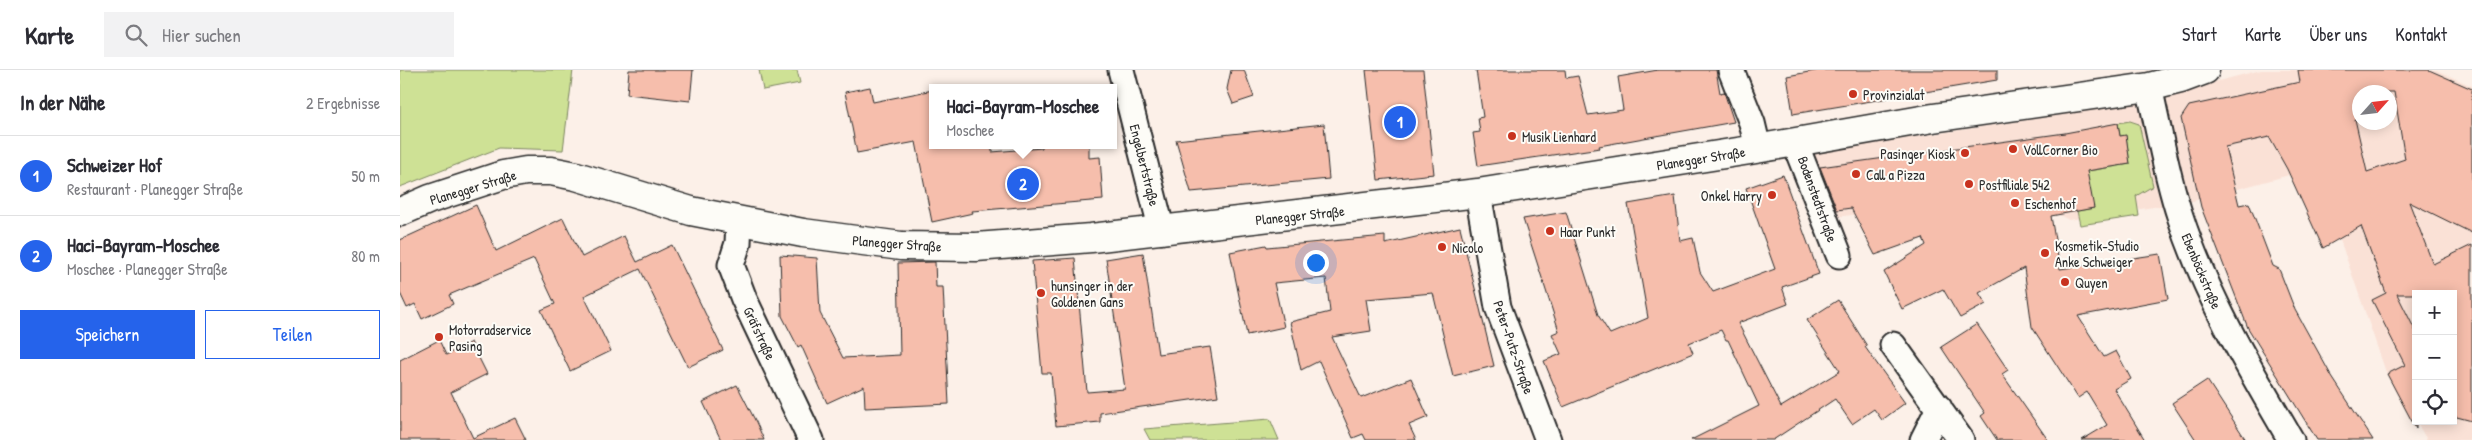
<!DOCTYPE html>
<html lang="de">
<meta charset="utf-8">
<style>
body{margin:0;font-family:"Patrick Hand",sans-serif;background:#f2f2f3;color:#2b2b33}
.controls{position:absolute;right:15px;bottom:15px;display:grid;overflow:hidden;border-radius:0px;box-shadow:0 2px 12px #0003}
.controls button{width:45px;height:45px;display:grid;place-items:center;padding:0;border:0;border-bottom:1px solid #e1e1e2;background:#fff;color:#2b2b33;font:25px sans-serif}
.compass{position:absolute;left:1952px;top:15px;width:45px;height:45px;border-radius:50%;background:#fff;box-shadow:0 2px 12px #0003;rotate:63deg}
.you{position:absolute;left:915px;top:192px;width:18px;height:18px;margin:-12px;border:4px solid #fff;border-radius:50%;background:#1a73e8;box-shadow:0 0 0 8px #1a73e833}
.badge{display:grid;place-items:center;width:32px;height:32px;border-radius:50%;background:#2563eb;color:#fff;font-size:16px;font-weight:700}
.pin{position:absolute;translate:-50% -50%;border:2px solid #fff;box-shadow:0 1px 5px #0006}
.popup{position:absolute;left:529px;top:14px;width:188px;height:65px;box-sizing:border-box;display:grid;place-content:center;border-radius:0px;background:#fff;filter:drop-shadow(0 1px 4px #0005);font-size:16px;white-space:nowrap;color:#7c7c81}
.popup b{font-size:19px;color:#2b2b33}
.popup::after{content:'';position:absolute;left:50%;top:100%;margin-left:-10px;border:10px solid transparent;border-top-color:#fff}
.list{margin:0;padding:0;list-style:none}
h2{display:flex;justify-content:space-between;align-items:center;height:65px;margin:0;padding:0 20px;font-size:21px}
h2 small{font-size:16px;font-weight:400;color:#7c7c81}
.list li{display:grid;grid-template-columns:32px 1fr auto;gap:15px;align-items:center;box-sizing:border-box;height:80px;padding:0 20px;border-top:1px solid #e1e1e2}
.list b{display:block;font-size:19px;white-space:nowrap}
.list p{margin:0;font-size:16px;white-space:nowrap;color:#7c7c81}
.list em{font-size:16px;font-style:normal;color:#7c7c81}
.actions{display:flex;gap:10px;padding:15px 20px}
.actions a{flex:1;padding:11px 0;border:1px solid #2563eb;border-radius:0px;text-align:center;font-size:18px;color:#2563eb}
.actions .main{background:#2563eb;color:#fff}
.icon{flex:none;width:28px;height:28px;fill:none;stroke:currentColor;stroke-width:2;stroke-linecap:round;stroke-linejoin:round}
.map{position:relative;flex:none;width:2072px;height:370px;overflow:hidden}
header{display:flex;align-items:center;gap:30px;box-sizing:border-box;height:70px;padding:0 25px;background:#fff;border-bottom:1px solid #e1e1e2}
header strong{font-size:24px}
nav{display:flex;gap:28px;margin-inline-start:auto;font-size:18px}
.search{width:350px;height:45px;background:#f2f2f3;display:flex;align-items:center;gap:12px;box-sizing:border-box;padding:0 18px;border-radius:0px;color:#7c7c81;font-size:19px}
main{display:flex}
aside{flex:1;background:#fff}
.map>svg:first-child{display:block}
.built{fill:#fae1d6;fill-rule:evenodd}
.green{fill:#cee195;stroke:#7c8660}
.building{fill:#f6beac;stroke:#2b2b2b;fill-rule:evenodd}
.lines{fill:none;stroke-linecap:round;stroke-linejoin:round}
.minor-casing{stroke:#2b2b2b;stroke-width:29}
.secondary-casing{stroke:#2b2b2b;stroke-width:31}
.minor{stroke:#fdfcf7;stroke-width:25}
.secondary{stroke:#fdfcf7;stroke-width:28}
.poi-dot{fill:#c8321e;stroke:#fdfcf7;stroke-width:2}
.labels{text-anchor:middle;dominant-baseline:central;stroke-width:4;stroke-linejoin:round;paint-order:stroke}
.poi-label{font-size:14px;fill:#2b2b2b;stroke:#fdfcf7;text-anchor:start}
.street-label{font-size:14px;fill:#2b2b2b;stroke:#fdfcf7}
</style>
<header>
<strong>Karte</strong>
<div class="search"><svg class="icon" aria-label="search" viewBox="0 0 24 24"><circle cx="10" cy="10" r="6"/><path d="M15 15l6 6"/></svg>Hier suchen</div>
<nav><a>Start</a><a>Karte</a><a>Über uns</a><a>Kontakt</a></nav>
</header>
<main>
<aside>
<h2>In der Nähe<small>2 Ergebnisse</small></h2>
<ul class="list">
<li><span class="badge">1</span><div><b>Schweizer Hof</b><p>Restaurant · Planegger Straße</p></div><em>50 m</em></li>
<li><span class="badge">2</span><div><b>Haci-Bayram-Moschee</b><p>Moschee · Planegger Straße</p></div><em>80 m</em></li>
</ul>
<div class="actions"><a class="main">Speichern</a><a>Teilen</a></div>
</aside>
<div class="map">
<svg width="2072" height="370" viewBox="0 0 2072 370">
<rect width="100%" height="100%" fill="#fcf0e8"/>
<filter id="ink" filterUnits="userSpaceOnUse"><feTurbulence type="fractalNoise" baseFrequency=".02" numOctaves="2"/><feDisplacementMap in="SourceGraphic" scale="10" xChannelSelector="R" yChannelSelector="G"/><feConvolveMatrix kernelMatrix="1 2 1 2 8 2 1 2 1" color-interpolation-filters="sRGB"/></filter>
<g filter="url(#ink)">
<path class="built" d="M 1861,0 L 2036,0 L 2072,16 L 2072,370 L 2027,370 L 2016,351 L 2053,351 L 2053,224 L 2016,224 L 2016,350 L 2003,336 L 1987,305 L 1915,98 L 1793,131 L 1669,150 L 1651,141 L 1575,131 L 1426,148 L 1409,83 L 1725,35 ZM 1960,22 L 1990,22 L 1990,52 L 1960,52 Z"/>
<path class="green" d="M 0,0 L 173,0 L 163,80 L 99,78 L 0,117 Z
M 359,0 L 397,0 L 400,13 L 363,20 Z
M 1730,51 L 1739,54 L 1753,116 L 1736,126 L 1739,146 L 1680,155 L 1677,141 L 1694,138 L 1675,103 L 1730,94 L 1726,66 L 1720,66 L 1718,53 Z
M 870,349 L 879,370 L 750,370 L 744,359 Z"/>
<path class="building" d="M 229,0 L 293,0 L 290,31 L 227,24 Z
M 831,0 L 844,0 L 854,27 L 833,34 L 827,19 Z
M 966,0 L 1023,0 L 1034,104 L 978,110 Z
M 1076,0 L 1165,0 L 1166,8 L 1178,6 L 1188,45 L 1223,40 L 1218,7 L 1258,0 L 1316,0 L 1320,23 L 1324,22 L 1334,52 L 1199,76 L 1200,78 L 1078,96 L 1073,63 L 1080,62 L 1078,48 L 1083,47 Z
M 1420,0 L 1597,0 L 1597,10 L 1393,44 L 1387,6 Z
M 1898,0 L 2029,0 L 2072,19 L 2072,163 L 2009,132 L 2033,194 L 2072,175 L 2072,351 L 2053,346 L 2053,224 L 1997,224 L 2016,262 L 2016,359 L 1987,304 L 2005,295 L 1972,230 L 1986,223 L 1961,156 L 1923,178 L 1887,99 L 1869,67 L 1825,77 L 1839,135 L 1849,133 L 1873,196 L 1879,199 L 1895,240 L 1932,307 L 1973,370 L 1917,370 L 1848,258 L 1801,137 L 1781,48 L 1789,36 L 1900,12 ZM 1960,22 L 1994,22 L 2005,89 L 1967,102 L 1955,49 L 1960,48 Z
M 470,17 L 473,32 L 533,20 L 533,75 L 592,75 L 592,82 L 642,78 L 642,75 L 689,75 L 689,88 L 700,87 L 703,130 L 572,141 L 573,143 L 532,152 L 516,72 L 457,83 L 445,22 Z
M 1718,53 L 1720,66 L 1726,65 L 1730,94 L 1687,101 L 1694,138 L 1651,146 L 1660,199 L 1760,184 L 1768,229 L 1678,246 L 1704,287 L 1716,281 L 1731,309 L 1714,319 L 1745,370 L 1682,370 L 1707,355 L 1687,322 L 1678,328 L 1632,257 L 1624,198 L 1579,223 L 1586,234 L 1560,248 L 1543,219 L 1502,239 L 1484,202 L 1526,175 L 1523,168 L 1475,185 L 1451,138 L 1437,140 L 1420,97 L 1665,63 Z
M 924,54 L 929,109 L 791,122 L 776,70 Z
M 1383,105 L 1419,204 L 1382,217 L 1388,234 L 1338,253 L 1381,337 L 1440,301 L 1407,250 L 1438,230 L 1467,276 L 1465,277 L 1505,333 L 1482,350 L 1474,339 L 1452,354 L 1435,329 L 1373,370 L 1291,370 L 1359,336 L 1328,270 L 1326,270 L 1321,260 L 1289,273 L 1293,283 L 1163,337 L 1144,291 L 1161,284 L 1152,264 L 1159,261 L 1123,149 L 1166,142 L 1198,245 L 1210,264 L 1248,248 L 1228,134 L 1275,126 L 1280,171 L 1293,168 L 1300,202 L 1313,222 L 1375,199 L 1346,118 Z
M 76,135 L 96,181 L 163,148 L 182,187 L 224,166 L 237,192 L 272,175 L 323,280 L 288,297 L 240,199 L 184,226 L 211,281 L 170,301 L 141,240 L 155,234 L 134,189 L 49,225 L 53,234 L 22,249 L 15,234 L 7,238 L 0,223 L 0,170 Z
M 1060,157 L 1094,296 L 1053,306 L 1033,223 L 966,229 L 971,261 L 932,267 L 961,328 L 1011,308 L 1028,347 L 1009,355 L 1016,370 L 966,370 L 963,364 L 953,368 L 919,291 L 901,300 L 890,252 L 930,242 L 926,208 L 874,213 L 884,257 L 847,265 L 830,182 L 866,175 L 867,177 L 985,166 L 985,174 Z
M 743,183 L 758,284 L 810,277 L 818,326 L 700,343 L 700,352 L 656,356 L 651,303 L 642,303 L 632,191 L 675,188 L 687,322 L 725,319 L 706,189 Z
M 380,185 L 417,188 L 420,243 L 443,288 L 500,285 L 498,193 L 535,192 L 536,217 L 543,217 L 549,334 L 465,338 L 464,316 L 427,333 L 401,275 L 398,277 L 382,246 Z
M 1577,254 L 1608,300 L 1602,304 L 1648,370 L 1597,370 L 1581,346 L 1585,343 L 1541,277 Z
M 39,270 L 46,285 L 71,272 L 87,304 L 51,322 L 73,368 L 115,348 L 126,370 L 0,370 L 0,290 Z
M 1807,310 L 1846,370 L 1796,370 L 1772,333 Z
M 337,315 L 356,352 L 364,370 L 321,370 L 303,332 Z"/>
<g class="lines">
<defs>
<path id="minor" d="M 721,0 L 762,161
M 1331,0 L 1352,53 L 1358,78
M 1749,17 C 1759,60 1766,104 1780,146 C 1806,226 1849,298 1891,370
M 1400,71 L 1400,86 L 1439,185
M 1078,123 L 1098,237 L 1148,370
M 339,151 L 338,173 L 331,195 L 344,229 L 411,370
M 1493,275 L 1561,370
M 1523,370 L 1539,338"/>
<path id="secondary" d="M 0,142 L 30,129 L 103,105 L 126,101 L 151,101 L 176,106 L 291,141 L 403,163 L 501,176 L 576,177 L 691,168 L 1078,123 L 1350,80 L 1533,48 L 1749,17 L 1781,9 L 1805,0"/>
</defs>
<use href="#minor" class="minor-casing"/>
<use href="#secondary" class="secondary-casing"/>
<use href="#minor" class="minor"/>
<use href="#secondary" class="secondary"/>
</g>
</g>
<g class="poi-dot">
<circle cx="1453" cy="24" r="5"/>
<circle cx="1112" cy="66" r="5"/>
<circle cx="1613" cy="79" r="5"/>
<circle cx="1565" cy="83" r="5"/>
<circle cx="1456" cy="104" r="5"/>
<circle cx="1569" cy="114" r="5"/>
<circle cx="1372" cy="125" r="5"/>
<circle cx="1615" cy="133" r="5"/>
<circle cx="1150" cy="161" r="5"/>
<circle cx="1042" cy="177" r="5"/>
<circle cx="1645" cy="183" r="5"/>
<circle cx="1665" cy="212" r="5"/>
<circle cx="641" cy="223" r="5"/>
<circle cx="39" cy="267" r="5"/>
</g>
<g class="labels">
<g class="poi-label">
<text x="1463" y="24">Provinzialat</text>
<text x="1122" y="66">Musik Lienhard</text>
<text x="1623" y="79">VollCorner Bio</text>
<text x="1555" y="83" text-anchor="end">Pasinger Kiosk</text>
<text x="1466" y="104">Call a Pizza</text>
<text x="1579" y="114">Postfiliale 542</text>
<text x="1362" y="125" text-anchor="end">Onkel Harry</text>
<text x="1625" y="133">Eschenhof</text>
<text x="1160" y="161">Haar Punkt</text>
<text x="1655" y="175">Kosmetik-Studio<tspan x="1655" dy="16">Anke Schweiger</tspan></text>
<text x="1052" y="177">Nicolo</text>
<text x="1675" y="212">Quyen</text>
<text x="651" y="215">hunsinger in der<tspan x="651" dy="16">Goldenen Gans</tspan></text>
<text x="49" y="259">Motorradservice<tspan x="49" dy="16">Pasing</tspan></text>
</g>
<g class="street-label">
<text transform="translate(1301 88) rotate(-9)">Planegger Straße</text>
<text transform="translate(745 95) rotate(76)">Engelbertstraße</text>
<text transform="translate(73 117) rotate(-17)">Planegger Straße</text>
<text transform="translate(1418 129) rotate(70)">Bodenstedtstraße</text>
<text transform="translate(900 145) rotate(-6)">Planegger Straße</text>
<text transform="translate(497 173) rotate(4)">Planegger Straße</text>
<text transform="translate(1802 201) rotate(67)">Ebenböckstraße</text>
<text transform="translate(360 263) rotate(65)">Gräfstraße</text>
<text transform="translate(1114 277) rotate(71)">Peter-Putz-Straße</text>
</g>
</g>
</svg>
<div class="controls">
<button>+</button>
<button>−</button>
<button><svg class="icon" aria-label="locate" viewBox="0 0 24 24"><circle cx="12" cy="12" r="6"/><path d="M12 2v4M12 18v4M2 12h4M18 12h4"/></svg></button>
</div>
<svg class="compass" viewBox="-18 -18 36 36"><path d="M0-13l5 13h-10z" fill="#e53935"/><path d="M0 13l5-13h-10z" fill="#7c7c81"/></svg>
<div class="you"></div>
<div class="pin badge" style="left:1000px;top:52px">1</div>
<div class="pin badge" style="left:623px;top:114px">2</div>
<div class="popup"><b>Haci-Bayram-Moschee</b>Moschee</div>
</div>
</main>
